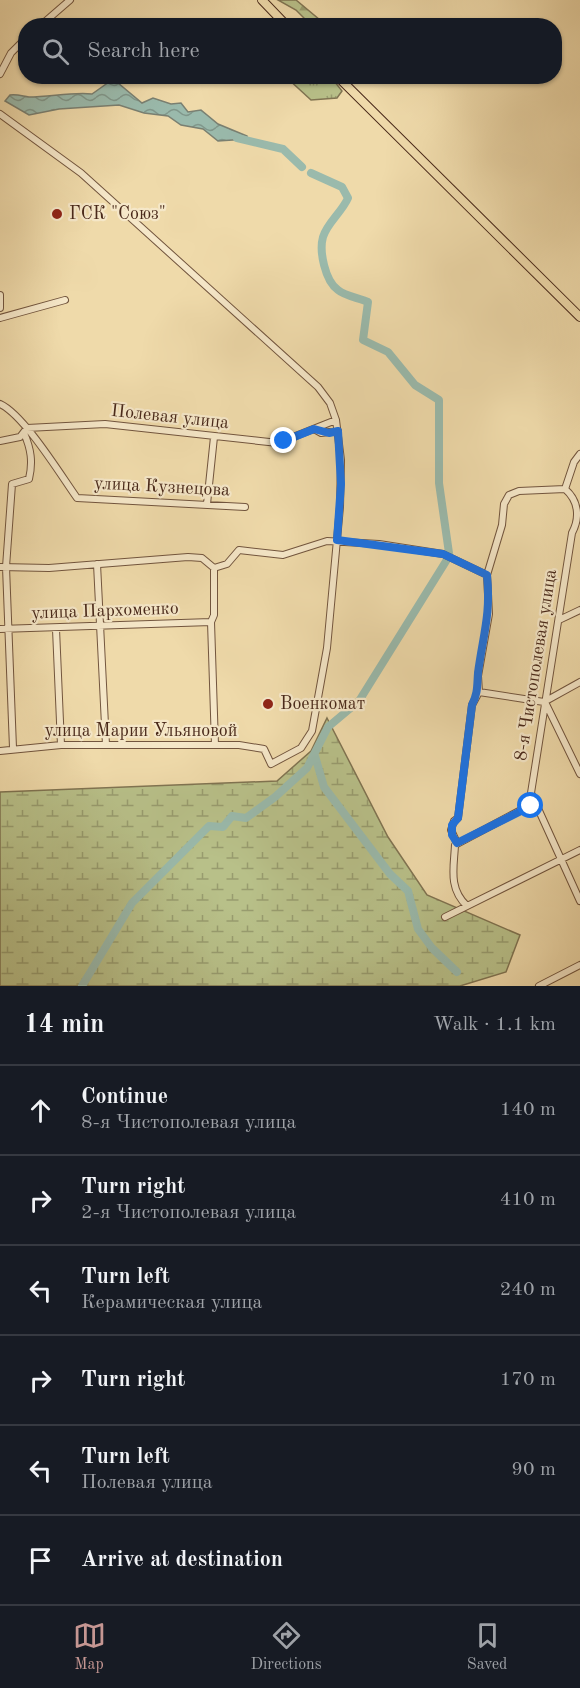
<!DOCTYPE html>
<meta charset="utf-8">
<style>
body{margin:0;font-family:"Old Standard TT",serif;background:#20242c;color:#f1f3f6}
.stop{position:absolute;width:18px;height:18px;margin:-14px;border:4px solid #1a73e8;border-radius:50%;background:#fff}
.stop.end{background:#1a73e8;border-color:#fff;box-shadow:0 2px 6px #0008}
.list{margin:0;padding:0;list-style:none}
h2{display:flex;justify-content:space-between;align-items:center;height:78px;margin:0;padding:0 24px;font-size:26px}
h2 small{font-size:20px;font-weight:400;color:#9ea1a6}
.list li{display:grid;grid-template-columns:39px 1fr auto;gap:18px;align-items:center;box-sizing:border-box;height:90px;padding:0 24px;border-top:2px solid #363941}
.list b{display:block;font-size:22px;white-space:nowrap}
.list p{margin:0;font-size:20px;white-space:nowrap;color:#9ea1a6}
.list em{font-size:20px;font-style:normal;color:#9ea1a6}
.icon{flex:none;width:33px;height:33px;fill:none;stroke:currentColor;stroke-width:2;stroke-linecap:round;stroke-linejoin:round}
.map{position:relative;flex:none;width:580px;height:986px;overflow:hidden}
.search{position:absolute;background:#171b24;box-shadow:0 2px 4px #0004;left:18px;right:18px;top:18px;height:66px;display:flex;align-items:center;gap:15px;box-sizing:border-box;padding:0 21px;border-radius:24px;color:#9ea1a6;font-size:22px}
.sheet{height:618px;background:#171b24}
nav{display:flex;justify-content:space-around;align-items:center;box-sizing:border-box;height:84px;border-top:2px solid #363941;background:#171b24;font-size:16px;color:#9ea1a6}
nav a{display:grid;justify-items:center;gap:3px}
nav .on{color:#c59692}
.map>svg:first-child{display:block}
.grass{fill:url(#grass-tufts);stroke:#807452;stroke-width:1.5}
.forest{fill:url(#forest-firs);stroke:#807452;stroke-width:1.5}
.wetland{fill:url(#wetland-marsh);stroke:#807452;stroke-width:1.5}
.water{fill:url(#water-waves);stroke:#7a8072;stroke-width:1.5}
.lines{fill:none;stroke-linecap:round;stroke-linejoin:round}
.river{stroke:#9abaac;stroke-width:8}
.minor-casing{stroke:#72553e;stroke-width:8}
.major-casing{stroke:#49291a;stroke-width:10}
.minor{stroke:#f5e7c8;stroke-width:6}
.major{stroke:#efdaaa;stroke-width:8}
.route{stroke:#1a73e8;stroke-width:8}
.poi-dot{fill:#8f2418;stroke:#f5e7c8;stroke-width:2}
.labels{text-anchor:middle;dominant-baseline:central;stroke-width:4.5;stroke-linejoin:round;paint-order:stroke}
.poi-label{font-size:18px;fill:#49291a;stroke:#f5e7c8;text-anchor:start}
.street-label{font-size:18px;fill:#49291a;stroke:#f5e7c8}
</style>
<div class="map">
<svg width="580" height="986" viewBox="0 0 580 986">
<defs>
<pattern id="grass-tufts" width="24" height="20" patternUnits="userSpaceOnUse" patternTransform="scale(1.5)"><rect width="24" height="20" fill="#b8c089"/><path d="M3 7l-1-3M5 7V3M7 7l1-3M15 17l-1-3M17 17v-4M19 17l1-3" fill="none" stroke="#989c6f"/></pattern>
<pattern id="forest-firs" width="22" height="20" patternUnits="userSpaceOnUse" patternTransform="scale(1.5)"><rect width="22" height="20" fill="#b8c089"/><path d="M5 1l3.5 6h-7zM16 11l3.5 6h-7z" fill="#989c6f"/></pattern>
<pattern id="wetland-marsh" width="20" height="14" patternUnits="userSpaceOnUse" patternTransform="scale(1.5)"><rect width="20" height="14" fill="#b8c089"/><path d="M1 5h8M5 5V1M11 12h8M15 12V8" fill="none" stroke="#989c6f"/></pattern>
<pattern id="water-waves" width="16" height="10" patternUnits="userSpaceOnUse" patternTransform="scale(1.5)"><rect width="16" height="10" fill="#9abaac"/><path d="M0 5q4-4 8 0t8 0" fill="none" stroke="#80978b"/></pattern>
</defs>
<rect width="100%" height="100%" fill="#efdaaa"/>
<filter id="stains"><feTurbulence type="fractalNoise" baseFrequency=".00333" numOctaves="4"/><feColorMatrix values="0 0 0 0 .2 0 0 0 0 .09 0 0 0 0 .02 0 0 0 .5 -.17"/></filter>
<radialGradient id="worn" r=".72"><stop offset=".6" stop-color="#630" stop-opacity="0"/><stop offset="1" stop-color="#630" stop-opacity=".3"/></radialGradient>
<path class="grass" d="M 286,77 L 331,77 L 342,91 L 337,98 L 311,100 Z"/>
<path class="forest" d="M 278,0 L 296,0 L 326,25 L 311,25 L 296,10 Z"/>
<path class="wetland" d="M 327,718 L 388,837 L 427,895 L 520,935 L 506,972 L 460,986 L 0,986 L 0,792 L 277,781 L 311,751 Z"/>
<path class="water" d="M 109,82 L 118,83 L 142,103 L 153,98 L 171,104 L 181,103 L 188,112 L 201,110 L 218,124 L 247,136 L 247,139 L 218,141 L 203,129 L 181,125 L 168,116 L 144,113 L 119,105 L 59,109 L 29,115 L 5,101 L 10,95 C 17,94 22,96 29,97 C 50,97 71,92 92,94 Z"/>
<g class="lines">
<path class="river" d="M 237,138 L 283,149 L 302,167
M 311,173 L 342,187 L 348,198 C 342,212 327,223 323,237 C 319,251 325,281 338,290 C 345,296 359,298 368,302 L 363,340 L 388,352 L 415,385 L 439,400 L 439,483 L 449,553
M 315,756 L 324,787 L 390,874 L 408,891 L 418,929 L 432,948 L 457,972
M 82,986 L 132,903 L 209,826 L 223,827 L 232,816 L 246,818 L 275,797 L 307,768 L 328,727 L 359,701 L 448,558"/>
<defs>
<path id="minor" d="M 40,26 L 70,0
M 0,74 L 11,53 L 26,38
M 0,114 L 81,173 L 318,387 L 330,403 L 336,420 L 341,460 L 340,507 L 327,648 L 312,731 L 301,748 L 271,764 L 264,749 L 239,745 L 61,745 L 0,751
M 0,295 L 0,308
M 0,318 L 65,300
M 0,404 C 24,415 60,474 77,498 L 245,507
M 314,429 L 321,433 L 338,431
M 0,441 L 20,437 L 27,428 L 105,424 L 278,443 L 336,420
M 565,489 C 579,501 580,518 572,533 L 531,793 L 580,901
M 565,489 L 574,462 L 580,454
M 207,504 L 214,437
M 97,564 L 106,745
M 0,567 L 49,568 L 188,557 L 202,558 L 214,568
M 559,620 L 580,610
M 0,629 L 211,622
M 56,629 L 61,745
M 479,692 L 544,702 L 580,682
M 545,702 L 580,774
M 215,745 L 211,622 L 214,615 L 214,568 L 227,564 L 239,550 L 283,555 L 327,541 L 379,544 L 443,554 L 487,575
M 13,748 L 6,567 L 12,484 L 29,479 C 33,462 31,449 24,433
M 457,843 L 451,830 L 454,821 L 458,818 L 472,705 L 479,692 L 478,676 L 489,614 L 487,575 L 502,525 L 504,504 L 509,495 L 519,491 L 565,489
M 467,906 C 448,888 454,867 455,845 L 534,803
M 445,917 L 580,850
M 539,986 L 580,965"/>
<path id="major" d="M 262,0 L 287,26
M 337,76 L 580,317"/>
</defs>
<use href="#minor" class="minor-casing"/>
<use href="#major" class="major-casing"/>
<use href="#minor" class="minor"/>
<use href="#major" class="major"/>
</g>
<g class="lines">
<path class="route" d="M 284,441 L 314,429 L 329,433 L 338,431 L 341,484 L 337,540 L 443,554 L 487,575 C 491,615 483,635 478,673 C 477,686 478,693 472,705 L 458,818 L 452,825 L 452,835 L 457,843 L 531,806"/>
</g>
<g class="poi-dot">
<circle cx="57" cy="214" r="6"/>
<circle cx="268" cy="704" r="6"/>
</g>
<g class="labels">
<g class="poi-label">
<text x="69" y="214">ГСК "Союз"</text>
<text x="280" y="704">Военкомат</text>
</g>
<g class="street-label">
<text transform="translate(170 417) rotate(6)">Полевая улица</text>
<text transform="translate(162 487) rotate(3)">улица Кузнецова</text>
<text transform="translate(105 611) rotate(-2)">улица Пархоменко</text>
<text transform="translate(536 665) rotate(-81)">8-я Чистополевая улица</text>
<text x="141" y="731">улица Марии Ульяновой</text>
</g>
</g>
<rect width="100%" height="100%" filter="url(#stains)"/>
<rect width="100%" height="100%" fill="url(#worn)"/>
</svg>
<div class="stop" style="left:531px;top:806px"></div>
<div class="stop end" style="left:284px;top:441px"></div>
<div class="search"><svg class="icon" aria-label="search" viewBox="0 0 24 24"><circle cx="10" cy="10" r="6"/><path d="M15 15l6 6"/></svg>Search here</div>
</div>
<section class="sheet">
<h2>14 min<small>Walk · 1.1 km</small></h2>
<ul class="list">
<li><svg class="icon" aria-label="ahead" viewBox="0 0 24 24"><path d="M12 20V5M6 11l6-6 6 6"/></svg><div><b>Continue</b><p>8-я Чистополевая улица</p></div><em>140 m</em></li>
<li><svg class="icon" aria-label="right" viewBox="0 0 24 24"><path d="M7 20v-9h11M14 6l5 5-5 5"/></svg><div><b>Turn right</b><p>2-я Чистополевая улица</p></div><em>410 m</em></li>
<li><svg class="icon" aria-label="left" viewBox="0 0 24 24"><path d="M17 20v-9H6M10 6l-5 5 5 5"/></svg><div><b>Turn left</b><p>Керамическая улица</p></div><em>240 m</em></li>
<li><svg class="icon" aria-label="right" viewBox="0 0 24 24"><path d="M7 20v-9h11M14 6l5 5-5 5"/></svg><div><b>Turn right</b></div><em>170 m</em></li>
<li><svg class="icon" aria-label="left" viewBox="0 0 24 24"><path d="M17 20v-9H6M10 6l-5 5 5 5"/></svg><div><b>Turn left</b><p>Полевая улица</p></div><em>90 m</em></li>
<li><svg class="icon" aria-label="arrive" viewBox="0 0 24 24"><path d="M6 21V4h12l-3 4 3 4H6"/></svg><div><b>Arrive at destination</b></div></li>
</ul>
</section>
<nav>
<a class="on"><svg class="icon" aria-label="map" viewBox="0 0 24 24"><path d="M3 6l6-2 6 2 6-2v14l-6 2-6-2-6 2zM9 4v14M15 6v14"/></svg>Map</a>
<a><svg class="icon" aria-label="directions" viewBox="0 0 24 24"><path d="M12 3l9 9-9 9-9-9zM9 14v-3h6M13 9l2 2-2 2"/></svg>Directions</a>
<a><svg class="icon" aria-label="saved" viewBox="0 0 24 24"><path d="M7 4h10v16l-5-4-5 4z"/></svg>Saved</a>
</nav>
